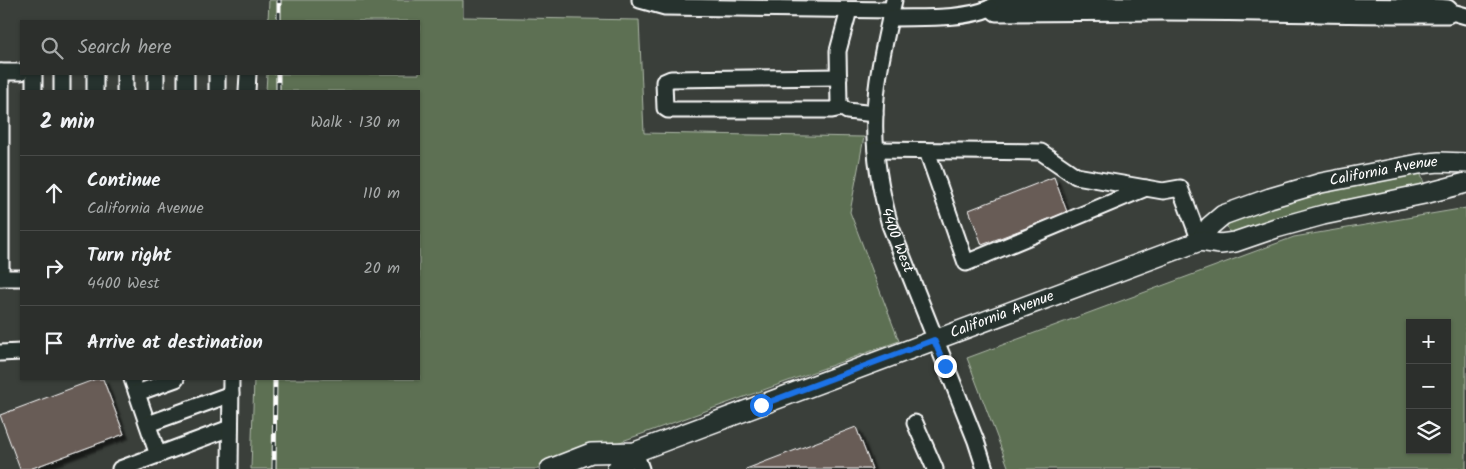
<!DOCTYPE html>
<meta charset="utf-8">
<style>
body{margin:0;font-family:Kalam,sans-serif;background:#383b38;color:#f1f3f6}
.controls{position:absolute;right:15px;bottom:15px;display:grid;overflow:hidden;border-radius:0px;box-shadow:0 1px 4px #0004}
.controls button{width:45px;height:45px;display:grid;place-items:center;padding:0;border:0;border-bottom:1px solid #484a48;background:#2c2f2c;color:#f1f3f6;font:25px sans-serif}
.stop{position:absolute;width:15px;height:15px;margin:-11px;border:4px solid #1a73e8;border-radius:50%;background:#fff}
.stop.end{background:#1a73e8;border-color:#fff;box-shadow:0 1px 5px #0008}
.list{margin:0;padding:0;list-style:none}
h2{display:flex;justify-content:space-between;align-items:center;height:65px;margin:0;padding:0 20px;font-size:21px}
h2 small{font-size:16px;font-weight:400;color:#a6a9a9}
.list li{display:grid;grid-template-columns:32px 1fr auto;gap:15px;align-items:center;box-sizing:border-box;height:75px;padding:0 20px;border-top:1px solid #484a48}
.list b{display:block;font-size:19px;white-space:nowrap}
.list p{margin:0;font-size:16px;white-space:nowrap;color:#a6a9a9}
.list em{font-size:16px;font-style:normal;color:#a6a9a9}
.icon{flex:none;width:28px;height:28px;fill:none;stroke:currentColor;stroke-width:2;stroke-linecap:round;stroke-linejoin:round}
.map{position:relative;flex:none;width:1466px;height:469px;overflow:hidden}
.search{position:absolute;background:#2c2f2c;box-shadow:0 1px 4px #0004;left:20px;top:20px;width:400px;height:55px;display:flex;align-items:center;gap:12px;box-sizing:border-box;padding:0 18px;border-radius:0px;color:#a6a9a9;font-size:19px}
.panel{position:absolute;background:#2c2f2c;box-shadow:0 1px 4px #0004;left:20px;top:90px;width:400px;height:290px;border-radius:0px}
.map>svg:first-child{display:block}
.green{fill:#5d7053;stroke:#aeb8a9;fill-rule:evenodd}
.building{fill:#685c57;stroke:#fff;filter:url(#shadow)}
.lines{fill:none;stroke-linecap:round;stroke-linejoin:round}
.minor-casing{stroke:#fff;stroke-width:19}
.major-casing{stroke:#fff;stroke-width:22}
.minor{stroke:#26332d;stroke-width:15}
.major{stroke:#26332d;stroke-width:19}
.rail-casing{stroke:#fff;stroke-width:5}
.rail{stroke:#26332d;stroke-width:3;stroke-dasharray:9;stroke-linecap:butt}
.route{stroke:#1a73e8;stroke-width:6}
.labels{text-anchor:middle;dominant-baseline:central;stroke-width:4;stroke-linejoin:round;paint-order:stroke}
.street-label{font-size:15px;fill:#fff;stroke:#26332d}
</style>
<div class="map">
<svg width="1466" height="469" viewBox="0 0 1466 469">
<defs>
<filter id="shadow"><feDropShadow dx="4.5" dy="4.5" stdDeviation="1" flood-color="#0009"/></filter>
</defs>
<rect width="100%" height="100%" fill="#3a3f3a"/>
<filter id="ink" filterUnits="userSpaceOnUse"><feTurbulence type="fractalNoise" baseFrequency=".02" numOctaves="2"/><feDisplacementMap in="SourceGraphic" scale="10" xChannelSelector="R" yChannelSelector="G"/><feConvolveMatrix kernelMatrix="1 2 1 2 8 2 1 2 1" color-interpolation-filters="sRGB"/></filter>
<g filter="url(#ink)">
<path class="green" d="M 269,0 L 463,0 L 463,17 L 639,20 L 644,133 L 864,137 L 850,212 L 899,341 L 545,469 L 251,469 L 254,379 L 419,379 L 419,91 L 266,91 L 267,74 L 419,74 L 419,21 L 268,21 Z
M 1420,172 L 1425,186 L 1231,236 L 1225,222 L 1291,201 L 1358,184 Z
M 1466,208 L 1466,469 L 1009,469 L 967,358 L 1294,237 ZM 1410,323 L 1447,323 L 1447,450 L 1410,450 Z"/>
<path class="building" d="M 1054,177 L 1067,212 L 982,245 L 969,210 Z
M 96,379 L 103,379 L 124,434 L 30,469 L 20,469 L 0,415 Z
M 856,427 L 872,469 L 746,469 Z"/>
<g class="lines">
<defs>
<g id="minor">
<path d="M 640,0 L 665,7 L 892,10"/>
<path id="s1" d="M 894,0 C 886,38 876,76 875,114 C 873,152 880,189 890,225 L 976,441 L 985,469"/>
<path d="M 849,10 L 838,51 L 839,105 L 847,111 L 875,114"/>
<path d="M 1452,12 L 1448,15 C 1354,16 1260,12 1167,12 C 1110,12 1053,13 996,13 L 990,8 L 997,4 L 1436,7 L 1448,8 L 1452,12 L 1466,16"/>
<path d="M 890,18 C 919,17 964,20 990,8"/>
<path d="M 0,72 L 21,72"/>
<path d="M 1,72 L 1,278"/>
<path d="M 62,74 L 62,91"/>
<path d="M 95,74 L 95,91"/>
<path d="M 125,74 L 125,91"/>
<path d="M 156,74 L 156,91"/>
<path d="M 186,74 L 186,91"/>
<path d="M 839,77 L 671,79 L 664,82 L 665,108 L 668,110 L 832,110 L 842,108"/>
<path d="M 34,91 L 34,74"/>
<path d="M 217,91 L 217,74"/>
<path d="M 247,91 L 248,74"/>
<path d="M 876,150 L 1041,152 L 1076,176 L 1163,191 L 1180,188 L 1200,241"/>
<path d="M 927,151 L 966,263 L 1146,188"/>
<path d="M 0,278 L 21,278"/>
<path d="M 0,353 L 21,352"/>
<path d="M 132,379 L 158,455"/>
<path d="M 137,393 L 176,379"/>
<path d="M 915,423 L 935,469"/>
<path d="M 148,424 L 231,394"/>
<path d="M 635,452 L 641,469"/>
<path d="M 120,469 L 230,428"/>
<path d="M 230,469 L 231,379"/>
</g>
<g id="major">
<path id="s2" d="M 1200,241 L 1210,226 L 1223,215 L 1270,198 L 1321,183 L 1419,164 L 1439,162 L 1466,163"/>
<path id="s3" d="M 550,469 L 591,453 L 635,452 L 1200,241 L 1220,244 L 1235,242 L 1276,228 L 1323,215 L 1424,194 L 1466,183"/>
<path d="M 617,469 L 635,452"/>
</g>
</defs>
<use href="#minor" class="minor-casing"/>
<use href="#major" class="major-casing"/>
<use href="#minor" class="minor"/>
<use href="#major" class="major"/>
<defs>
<path id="rail" d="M 279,21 L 279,0
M 278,91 L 278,74
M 274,469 L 275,379"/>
</defs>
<use href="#rail" class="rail-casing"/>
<use href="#rail" class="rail"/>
</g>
</g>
<g class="lines" filter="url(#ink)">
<path class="route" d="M 761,405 L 934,340 L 945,366"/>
</g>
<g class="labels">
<g class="street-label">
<text stroke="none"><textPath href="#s2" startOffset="202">California Avenue</textPath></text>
<text stroke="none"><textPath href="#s1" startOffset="245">4400 West</textPath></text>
<text stroke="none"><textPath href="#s3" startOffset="480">California Avenue</textPath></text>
</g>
</g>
</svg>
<div class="controls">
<button>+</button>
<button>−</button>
<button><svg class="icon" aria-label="layers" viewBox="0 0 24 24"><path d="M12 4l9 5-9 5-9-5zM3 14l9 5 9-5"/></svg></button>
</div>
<div class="stop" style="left:761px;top:405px"></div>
<div class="stop end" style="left:945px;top:366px"></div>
<div class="search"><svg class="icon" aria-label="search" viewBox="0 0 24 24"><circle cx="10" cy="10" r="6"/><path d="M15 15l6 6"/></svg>Search here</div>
<section class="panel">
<h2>2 min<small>Walk · 130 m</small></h2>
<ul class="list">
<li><svg class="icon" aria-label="ahead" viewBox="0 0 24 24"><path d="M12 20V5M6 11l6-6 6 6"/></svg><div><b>Continue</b><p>California Avenue</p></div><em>110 m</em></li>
<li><svg class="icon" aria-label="right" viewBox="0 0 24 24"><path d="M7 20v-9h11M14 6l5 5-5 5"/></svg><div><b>Turn right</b><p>4400 West</p></div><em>20 m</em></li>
<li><svg class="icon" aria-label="arrive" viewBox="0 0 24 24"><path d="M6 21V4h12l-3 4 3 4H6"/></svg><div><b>Arrive at destination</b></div></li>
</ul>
</section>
</div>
